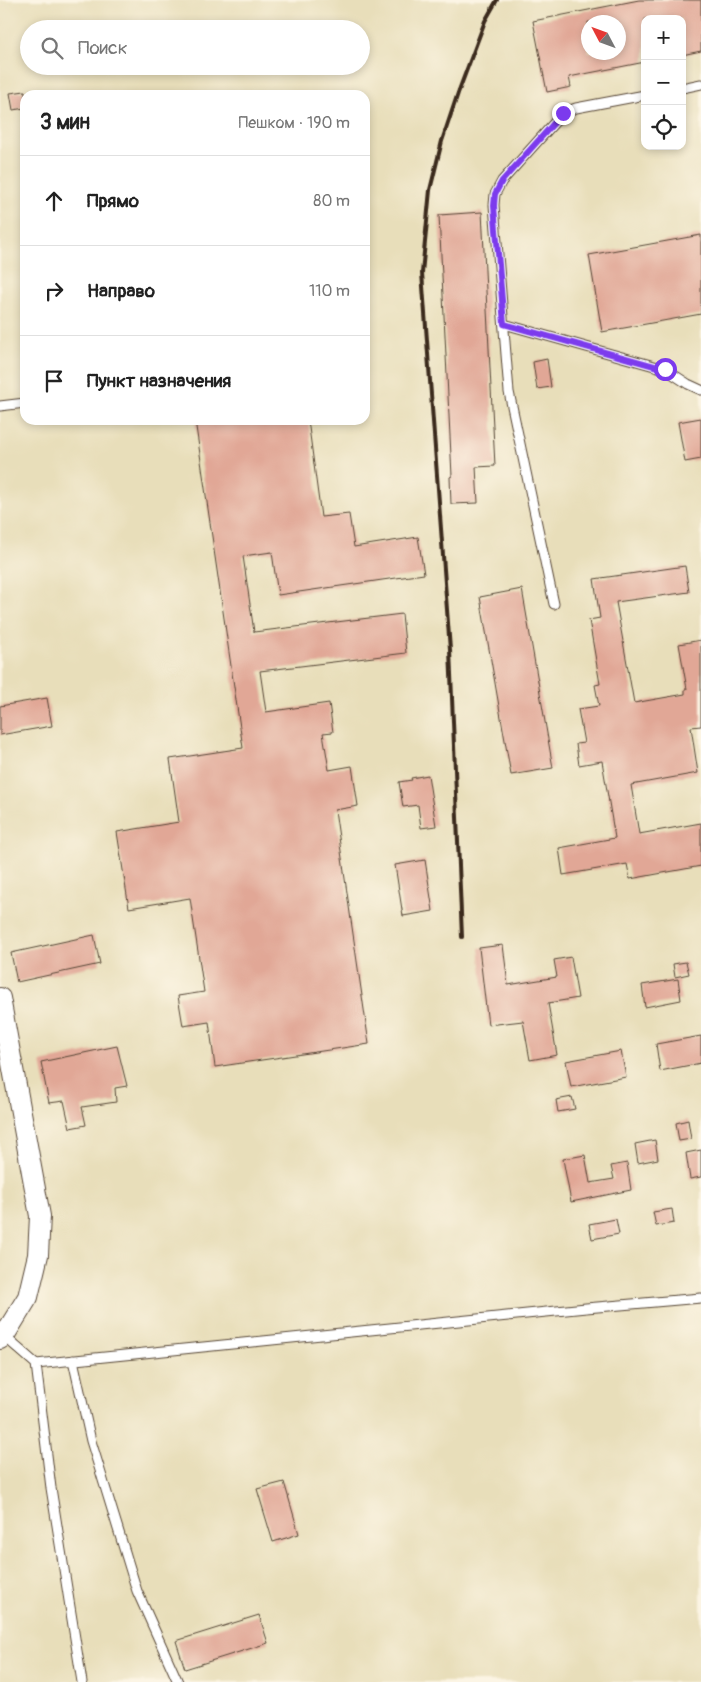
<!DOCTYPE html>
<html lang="ru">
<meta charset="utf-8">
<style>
body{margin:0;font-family:Pangolin,sans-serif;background:#f6f6f6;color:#222}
.controls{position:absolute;right:15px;top:15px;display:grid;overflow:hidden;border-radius:10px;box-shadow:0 2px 8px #0003}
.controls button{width:45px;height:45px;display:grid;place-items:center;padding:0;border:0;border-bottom:1px solid #e0e0e0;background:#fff;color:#222;font:25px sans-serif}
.compass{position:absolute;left:581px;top:15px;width:45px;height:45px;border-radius:50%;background:#fff;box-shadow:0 2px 8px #0003;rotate:311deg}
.stop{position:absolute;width:15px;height:15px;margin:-11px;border:4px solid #7c3aed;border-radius:50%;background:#fff}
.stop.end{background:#7c3aed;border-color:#fff;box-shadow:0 1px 5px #0008}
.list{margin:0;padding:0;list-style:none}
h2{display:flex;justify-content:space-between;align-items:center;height:65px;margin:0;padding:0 20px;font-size:21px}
h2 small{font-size:16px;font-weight:400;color:#767676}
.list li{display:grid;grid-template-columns:32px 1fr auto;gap:15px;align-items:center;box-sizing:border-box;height:90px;padding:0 20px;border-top:1px solid #e0e0e0}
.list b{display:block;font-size:19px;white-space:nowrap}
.list em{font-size:16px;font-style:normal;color:#767676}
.icon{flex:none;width:28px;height:28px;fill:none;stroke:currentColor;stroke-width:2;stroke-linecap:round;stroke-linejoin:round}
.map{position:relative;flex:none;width:701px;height:1682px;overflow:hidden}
.search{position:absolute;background:#fff;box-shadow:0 2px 8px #0003;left:20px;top:20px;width:350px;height:55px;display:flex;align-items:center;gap:12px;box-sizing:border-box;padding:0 18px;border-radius:28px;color:#767676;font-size:19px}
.panel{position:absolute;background:#fff;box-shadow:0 2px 8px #0003;left:20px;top:90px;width:350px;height:335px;border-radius:15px}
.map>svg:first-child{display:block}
.building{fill:#e1a796;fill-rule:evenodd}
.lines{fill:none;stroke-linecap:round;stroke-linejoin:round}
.service-casing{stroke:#554535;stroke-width:11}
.tertiary-casing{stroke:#554535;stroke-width:22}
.service{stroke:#fff;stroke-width:9}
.tertiary{stroke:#fff;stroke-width:20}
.rail{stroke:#3b2a1e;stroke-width:4}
.route{stroke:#7c3aed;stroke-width:6}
</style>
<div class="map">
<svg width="701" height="1682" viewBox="0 0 701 1682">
<rect width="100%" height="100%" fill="#fcf5e5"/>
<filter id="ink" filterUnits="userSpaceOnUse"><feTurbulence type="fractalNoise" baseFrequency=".02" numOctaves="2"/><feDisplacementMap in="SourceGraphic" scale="10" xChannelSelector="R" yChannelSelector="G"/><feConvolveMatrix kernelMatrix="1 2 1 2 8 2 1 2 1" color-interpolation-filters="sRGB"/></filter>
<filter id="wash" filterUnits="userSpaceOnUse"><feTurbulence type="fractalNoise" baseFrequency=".0096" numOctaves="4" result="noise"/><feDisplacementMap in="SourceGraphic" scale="20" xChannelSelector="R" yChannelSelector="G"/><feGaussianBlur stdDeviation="1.12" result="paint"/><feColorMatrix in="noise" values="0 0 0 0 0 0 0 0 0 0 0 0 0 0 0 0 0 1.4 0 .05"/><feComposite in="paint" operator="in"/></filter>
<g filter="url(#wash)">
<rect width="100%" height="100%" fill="#e8deba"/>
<g id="blocks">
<path class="building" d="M 639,0 L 701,0 L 701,51 L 682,55 L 682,19 L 645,19 L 645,62 L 569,77 L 571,87 L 547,92 L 533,21 ZM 588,22 L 618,22 L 618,52 L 588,52 Z
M 25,91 L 25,108 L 13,110 L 10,93 Z
M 482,212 L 495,466 L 476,467 L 478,503 L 451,504 L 450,477 L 452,476 L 439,215 Z
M 701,235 L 701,314 L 602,332 L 589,255 Z
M 547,359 L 551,387 L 537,389 L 533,362 Z
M 701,418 L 701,459 L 685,462 L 678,422 Z
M 195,420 L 308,420 L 321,517 L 349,514 L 354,547 L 418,537 L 424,574 L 278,595 L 272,552 L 243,556 L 254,632 L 402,614 L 406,653 L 260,671 L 266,712 L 329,703 L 333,732 L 323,733 L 329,770 L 352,766 L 358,806 L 335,810 L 369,1044 L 215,1067 L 209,1022 L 183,1026 L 178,996 L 204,992 L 190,898 L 129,908 L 117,832 L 179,822 L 170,759 L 243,748 Z
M 685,566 L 689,592 L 616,602 L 634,703 L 685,694 L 685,689 L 687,689 L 679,644 L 701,640 L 701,726 L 691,727 L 698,773 L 631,785 L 639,834 L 701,823 L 701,866 L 630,879 L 627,864 L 563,875 L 559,848 L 615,838 L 602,761 L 579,765 L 576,744 L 584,743 L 578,709 L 599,706 L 595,685 L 600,684 L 589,620 L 600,618 L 594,579 Z
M 522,589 L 553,768 L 511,775 L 480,597 Z
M 47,698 L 52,726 L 0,735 L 0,706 Z
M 428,775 L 436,826 L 421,828 L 418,805 L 403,807 L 399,782 L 412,780 L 411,778 Z
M 425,860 L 433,911 L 403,916 L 395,865 Z
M 94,935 L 100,964 L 17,982 L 11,953 Z
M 503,945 L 508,985 L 557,977 L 554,960 L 571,957 L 578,998 L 548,1003 L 557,1055 L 530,1060 L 523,1021 L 488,1025 L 479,948 Z
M 686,962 L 689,974 L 675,977 L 673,964 Z
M 678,979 L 681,1000 L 645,1007 L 642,985 Z
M 701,1036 L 701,1063 L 660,1071 L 656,1044 Z
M 117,1046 L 127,1086 L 115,1088 L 116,1102 L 82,1107 L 86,1125 L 70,1128 L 64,1101 L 49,1103 L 41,1062 Z
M 621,1051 L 626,1077 L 571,1087 L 566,1061 Z
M 572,1097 L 575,1109 L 558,1112 L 556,1100 Z
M 688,1120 L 691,1139 L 679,1141 L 676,1123 Z
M 655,1140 L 658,1159 L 638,1163 L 635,1144 Z
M 701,1150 L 701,1177 L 690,1179 L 686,1153 Z
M 585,1155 L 590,1183 L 614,1179 L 611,1166 L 627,1163 L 631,1190 L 571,1202 L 563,1159 Z
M 672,1209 L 674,1223 L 656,1226 L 653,1212 Z
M 616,1219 L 619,1234 L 592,1239 L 589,1224 Z
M 284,1482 L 299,1534 L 273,1542 L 257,1489 Z
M 259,1615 L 268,1643 L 185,1669 L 176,1641 Z"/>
</g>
</g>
<g filter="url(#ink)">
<use href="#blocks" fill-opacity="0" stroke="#554535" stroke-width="1"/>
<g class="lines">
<defs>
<path id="service" d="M 682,88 L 701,84
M 504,324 L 665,369 L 688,384 L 701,390
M 0,406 L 25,403
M 554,604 L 509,392 L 494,205 L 495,194 L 502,181 L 563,113 L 576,108 L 645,95
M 4,1336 L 36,1364 L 586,1308 L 701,1298
M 73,1360 L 91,1441 L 137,1591 L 178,1682
M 36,1364 L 51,1488 L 82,1682"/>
<path id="tertiary" d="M 0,998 L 40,1216 L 38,1255 L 28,1297 L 4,1336 L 0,1339"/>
</defs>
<use href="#service" class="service-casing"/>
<use href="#tertiary" class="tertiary-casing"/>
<use href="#service" class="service"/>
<use href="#tertiary" class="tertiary"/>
<path class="rail" d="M 462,937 L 450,650 L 422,273 L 430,190 L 442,141 L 458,93 L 485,21 L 497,0"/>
</g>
</g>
<g class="lines" filter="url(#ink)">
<path class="route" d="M 563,113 L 502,181 L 495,194 L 494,206 L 504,324 L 665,369"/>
</g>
</svg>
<div class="controls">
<button>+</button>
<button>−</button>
<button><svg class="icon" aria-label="locate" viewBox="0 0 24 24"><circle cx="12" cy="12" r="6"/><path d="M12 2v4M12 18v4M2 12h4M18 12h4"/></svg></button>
</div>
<svg class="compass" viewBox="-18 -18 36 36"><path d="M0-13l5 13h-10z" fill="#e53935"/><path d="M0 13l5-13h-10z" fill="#767676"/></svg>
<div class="stop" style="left:665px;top:369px"></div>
<div class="stop end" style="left:563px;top:113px"></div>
<div class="search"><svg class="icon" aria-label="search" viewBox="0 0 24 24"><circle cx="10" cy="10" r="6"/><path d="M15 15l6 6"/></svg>Поиск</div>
<section class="panel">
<h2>3 мин<small>Пешком · 190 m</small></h2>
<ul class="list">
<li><svg class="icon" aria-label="ahead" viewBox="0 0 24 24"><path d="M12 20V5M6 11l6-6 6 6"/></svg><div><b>Прямо</b></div><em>80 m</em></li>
<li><svg class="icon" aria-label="right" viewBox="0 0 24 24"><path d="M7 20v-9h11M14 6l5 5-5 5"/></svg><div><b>Направо</b></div><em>110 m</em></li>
<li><svg class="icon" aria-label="arrive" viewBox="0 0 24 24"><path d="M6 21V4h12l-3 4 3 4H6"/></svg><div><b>Пункт назначения</b></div></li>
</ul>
</section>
</div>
